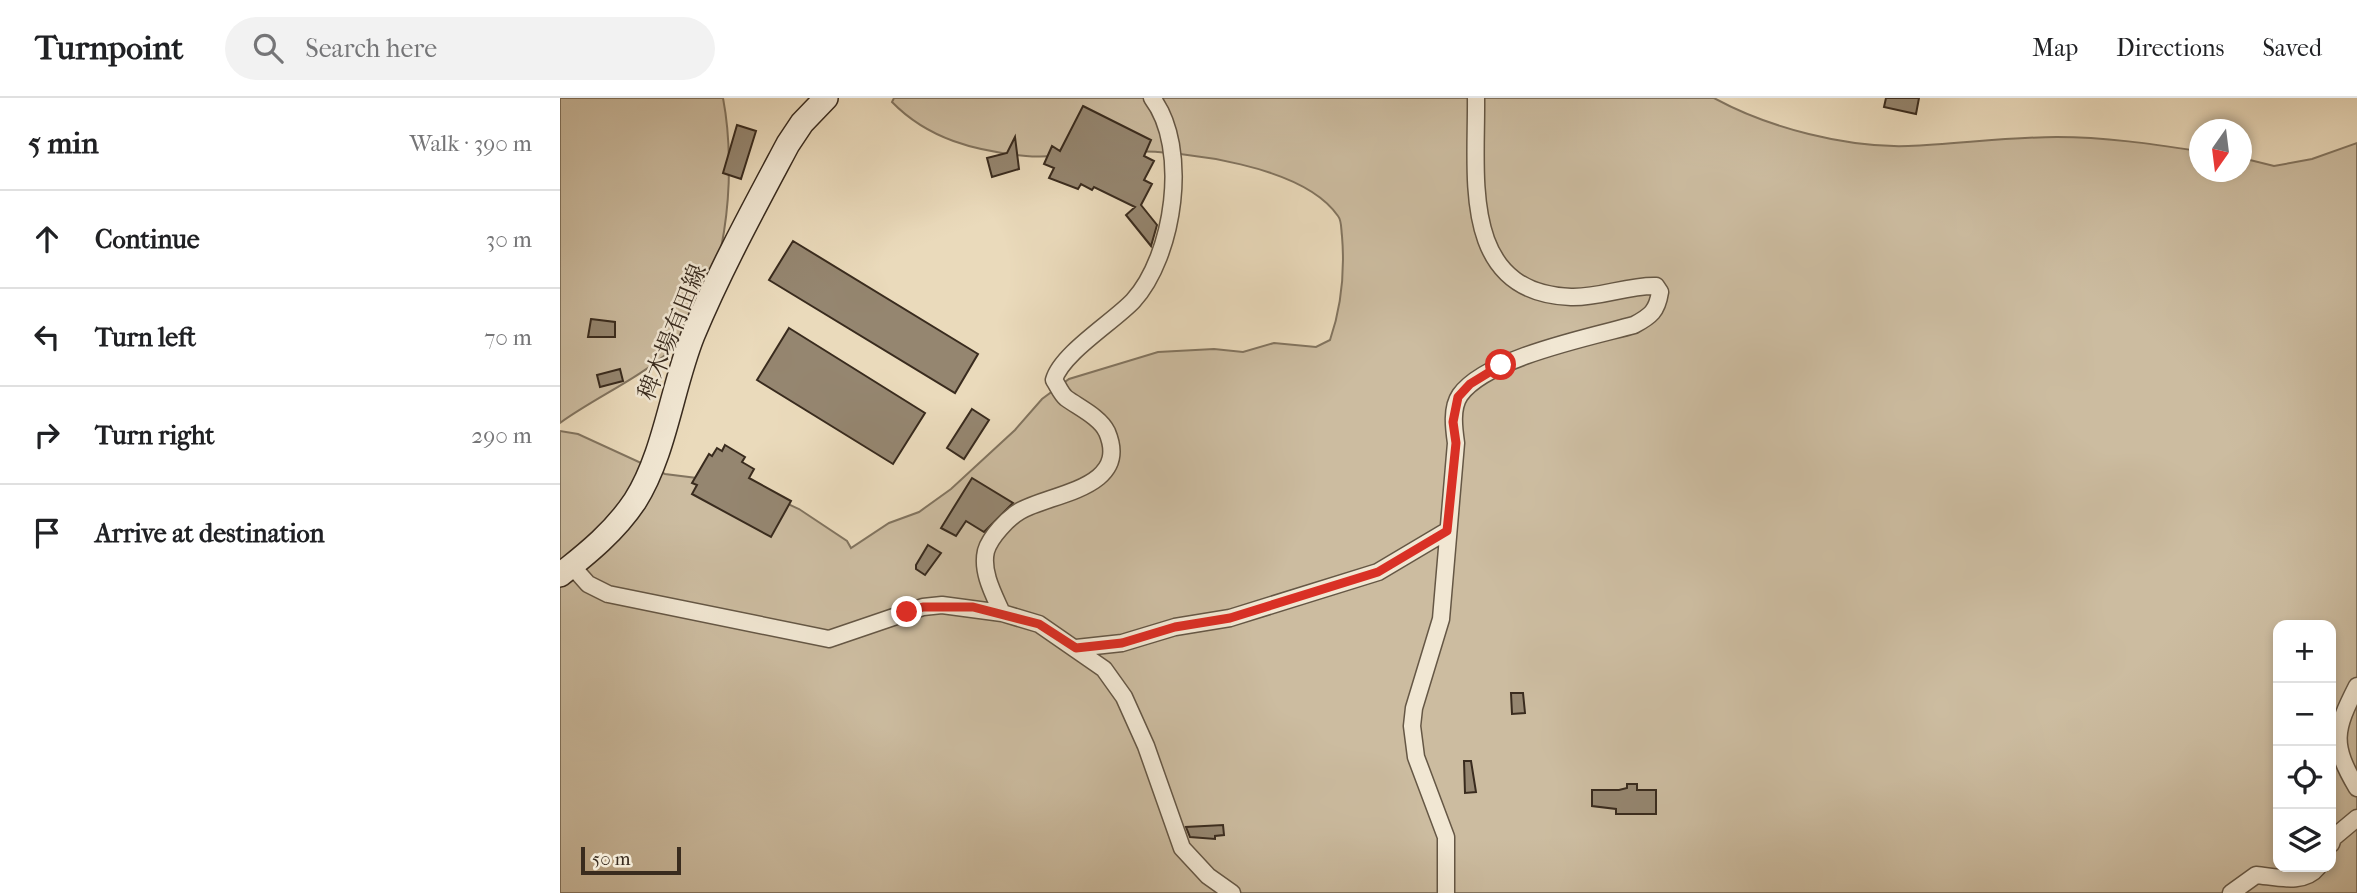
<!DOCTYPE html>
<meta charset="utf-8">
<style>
body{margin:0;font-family:"IM FELL French Canon","Noto Serif JP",serif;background:#f2f2f2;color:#202124}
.controls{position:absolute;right:21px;bottom:21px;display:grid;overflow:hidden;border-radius:14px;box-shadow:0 4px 10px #0003}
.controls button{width:63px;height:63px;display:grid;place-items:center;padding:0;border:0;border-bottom:2px solid #e0e0e0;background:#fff;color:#202124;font:35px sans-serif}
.compass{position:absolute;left:1629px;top:21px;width:63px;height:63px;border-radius:50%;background:#fff;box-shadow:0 4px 10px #0003;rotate:194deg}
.scale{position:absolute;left:21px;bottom:18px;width:100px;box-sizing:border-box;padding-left:7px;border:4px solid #392b1e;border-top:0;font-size:19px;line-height:24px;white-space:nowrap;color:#392b1e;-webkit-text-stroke:5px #f1e7d3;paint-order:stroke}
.stop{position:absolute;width:21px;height:21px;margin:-16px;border:5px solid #d93025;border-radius:50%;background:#fff}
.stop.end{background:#d93025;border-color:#fff;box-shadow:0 2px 7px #0008}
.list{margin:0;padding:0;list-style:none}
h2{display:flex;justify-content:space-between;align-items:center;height:91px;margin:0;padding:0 28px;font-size:30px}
h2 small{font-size:23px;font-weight:400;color:#757577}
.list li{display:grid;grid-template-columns:46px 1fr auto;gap:21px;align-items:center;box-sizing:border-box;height:98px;padding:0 28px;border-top:2px solid #e0e0e0}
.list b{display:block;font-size:26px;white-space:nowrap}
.list em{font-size:23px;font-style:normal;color:#757577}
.icon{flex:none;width:38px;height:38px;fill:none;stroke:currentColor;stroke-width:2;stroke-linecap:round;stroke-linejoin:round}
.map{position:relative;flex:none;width:1797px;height:795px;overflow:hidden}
header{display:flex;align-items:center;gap:42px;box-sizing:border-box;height:98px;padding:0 35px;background:#fff;border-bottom:2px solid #e0e0e0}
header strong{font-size:33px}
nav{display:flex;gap:38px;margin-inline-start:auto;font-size:24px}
.search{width:490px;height:63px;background:#f2f2f2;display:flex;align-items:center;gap:18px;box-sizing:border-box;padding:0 24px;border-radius:38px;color:#757577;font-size:26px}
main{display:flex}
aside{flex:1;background:#fff}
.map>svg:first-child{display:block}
.green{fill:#ccbca0;stroke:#82745f;stroke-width:2;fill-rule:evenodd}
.building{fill:#958670;stroke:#392b1e;stroke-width:2}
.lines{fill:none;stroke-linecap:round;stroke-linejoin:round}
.street-casing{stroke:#655745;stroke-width:19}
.secondary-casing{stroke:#392b1e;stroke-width:26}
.street{stroke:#f1e7d3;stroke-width:16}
.secondary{stroke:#f1e7d3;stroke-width:23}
.route{stroke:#d93025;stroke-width:9}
.labels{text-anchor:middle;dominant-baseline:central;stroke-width:5;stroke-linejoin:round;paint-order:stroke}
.street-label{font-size:24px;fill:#392b1e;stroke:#f1e7d3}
</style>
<header>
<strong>Turnpoint</strong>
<div class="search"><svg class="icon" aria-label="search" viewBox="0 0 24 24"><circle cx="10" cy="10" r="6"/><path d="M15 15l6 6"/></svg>Search here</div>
<nav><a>Map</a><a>Directions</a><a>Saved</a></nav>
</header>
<main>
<aside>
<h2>5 min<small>Walk · 390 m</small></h2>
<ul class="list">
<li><svg class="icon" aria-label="ahead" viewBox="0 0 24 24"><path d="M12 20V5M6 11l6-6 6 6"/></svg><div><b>Continue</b></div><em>30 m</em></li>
<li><svg class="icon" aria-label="left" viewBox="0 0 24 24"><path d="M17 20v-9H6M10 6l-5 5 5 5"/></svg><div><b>Turn left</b></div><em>70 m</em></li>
<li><svg class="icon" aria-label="right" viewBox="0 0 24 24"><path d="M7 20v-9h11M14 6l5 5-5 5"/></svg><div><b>Turn right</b></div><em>290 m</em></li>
<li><svg class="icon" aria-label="arrive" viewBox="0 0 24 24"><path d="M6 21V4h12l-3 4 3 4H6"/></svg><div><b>Arrive at destination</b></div></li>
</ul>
</aside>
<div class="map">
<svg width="1797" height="795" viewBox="0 0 1797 795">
<rect width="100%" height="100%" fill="#eadabb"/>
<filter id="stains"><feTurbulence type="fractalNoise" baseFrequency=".00286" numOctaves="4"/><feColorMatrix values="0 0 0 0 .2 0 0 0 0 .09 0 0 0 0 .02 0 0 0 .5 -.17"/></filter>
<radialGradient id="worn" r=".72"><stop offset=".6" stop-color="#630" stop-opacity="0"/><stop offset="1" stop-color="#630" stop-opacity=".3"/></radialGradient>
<path class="green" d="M 0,0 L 163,0 C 177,73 169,199 111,252 C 77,282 36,299 0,325 Z
M 334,0 L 1154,0 C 1209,30 1287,50 1348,48 C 1398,46 1447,39 1497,39 C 1545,39 1592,46 1639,53 L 1640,74 L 1682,74 L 1682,60 L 1714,68 L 1752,61 L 1797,45 L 1797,795 L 0,795 L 0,333 L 18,336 L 105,376 L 185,386 L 239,411 L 287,443 L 291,450 L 329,425 L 359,414 L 391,391 L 455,332 L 482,301 L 509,281 L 598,254 L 654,251 L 683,254 L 714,245 L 756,249 L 770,242 C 782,207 785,175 782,138 C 781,132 782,123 778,118 C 743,67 624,53 566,53 C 533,53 498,61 466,58 C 415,53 368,41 332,4 ZM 1718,527 L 1771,527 L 1771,769 L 1718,769 Z"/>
<path class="building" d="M 1326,0 L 1359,0 L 1356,16 L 1324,9 Z
M 523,8 L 591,42 L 584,58 L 594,63 L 584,82 L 592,86 L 581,107 L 597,127 L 591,148 L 566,117 L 575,109 L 534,89 L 532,92 L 521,86 L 518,91 L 489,80 L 494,70 L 484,66 L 492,48 L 500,53 Z
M 177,27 L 196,33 L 181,81 L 163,75 Z
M 455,39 L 459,71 L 432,79 L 427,60 L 447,55 Z
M 233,143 L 418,256 L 395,295 L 209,182 Z
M 31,221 L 55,224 L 55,239 L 28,239 Z
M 229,230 L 365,315 L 333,366 L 197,282 Z
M 60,271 L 63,283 L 40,289 L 37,277 Z
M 412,311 L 429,322 L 404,361 L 387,350 Z
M 165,347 L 185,359 L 182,364 L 194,371 L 189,380 L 231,403 L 211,439 L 132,396 L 137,387 L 132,385 L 149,356 L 152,358 L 157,350 L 162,353 Z
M 412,380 L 453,405 L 424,434 L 406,423 L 396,438 L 381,430 Z
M 368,447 L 381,455 L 365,477 L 356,471 L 356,467 Z
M 951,595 L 963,595 L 965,615 L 952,616 Z
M 904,663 L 911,663 L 916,694 L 905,695 Z
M 1067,686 L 1077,686 L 1077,692 L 1096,692 L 1096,716 L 1056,716 L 1056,711 L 1032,708 L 1032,692 L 1059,692 L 1067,690 Z
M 663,727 L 664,737 L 655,738 L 655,741 L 630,739 L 626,729 Z"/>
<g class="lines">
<defs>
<path id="street" d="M 12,468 L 28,486 L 48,496 L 269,541 L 363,509 L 382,507 L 442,515 L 479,526 L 544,571 L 564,599 L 586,648 L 622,750 L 648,778 L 672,795
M 442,515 C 434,497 421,474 426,453 C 430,439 448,420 460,413 C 491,395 571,391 547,334 C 540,319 518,309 506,300 C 501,296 498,288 494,282 C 501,256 553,224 573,203 C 614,158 630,50 592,0
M 516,550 L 562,545 L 615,529 L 670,520 L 818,474 L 887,433
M 1797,588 C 1774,633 1771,646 1797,690
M 1771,746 L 1773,740 L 1797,720
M 886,795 L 886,739 L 856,659 L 852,628 L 854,610 L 881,521 L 896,345 C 894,331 891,310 900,297 C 926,260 1030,239 1074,227 C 1091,218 1097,213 1100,194 L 1096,188 C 1068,187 1040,200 1011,199 C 899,195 917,79 916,0
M 1671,795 L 1696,777 C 1717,779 1744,787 1758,769"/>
<path id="secondary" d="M 0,477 C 28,455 55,433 75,403 C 105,356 112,289 133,237 C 160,172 195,108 228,46 L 242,25 L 266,0"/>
</defs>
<use href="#street" class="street-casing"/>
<use href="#secondary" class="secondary-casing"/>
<use href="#street" class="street"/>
<use href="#secondary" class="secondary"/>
</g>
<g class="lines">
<path class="route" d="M 347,514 L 363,509 L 413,509 L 479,526 L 516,550 L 562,545 L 615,529 L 670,520 L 818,474 L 887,433 L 896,345 L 893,324 L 898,299 L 910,286 L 941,267"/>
</g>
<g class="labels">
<g class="street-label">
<text transform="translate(112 234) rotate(-68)">稗木場有田線</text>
</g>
</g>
<rect width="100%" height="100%" filter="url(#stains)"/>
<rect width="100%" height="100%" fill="url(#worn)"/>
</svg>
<div class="controls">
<button>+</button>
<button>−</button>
<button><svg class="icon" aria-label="locate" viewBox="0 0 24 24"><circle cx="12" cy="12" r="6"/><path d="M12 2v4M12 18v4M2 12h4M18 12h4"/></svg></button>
<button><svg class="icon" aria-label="layers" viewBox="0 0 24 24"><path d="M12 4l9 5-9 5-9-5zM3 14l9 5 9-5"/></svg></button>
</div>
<svg class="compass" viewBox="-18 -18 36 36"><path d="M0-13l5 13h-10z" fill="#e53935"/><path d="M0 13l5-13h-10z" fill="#757577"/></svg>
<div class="scale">50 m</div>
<div class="stop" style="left:941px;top:267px"></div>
<div class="stop end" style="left:347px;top:514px"></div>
</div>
</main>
